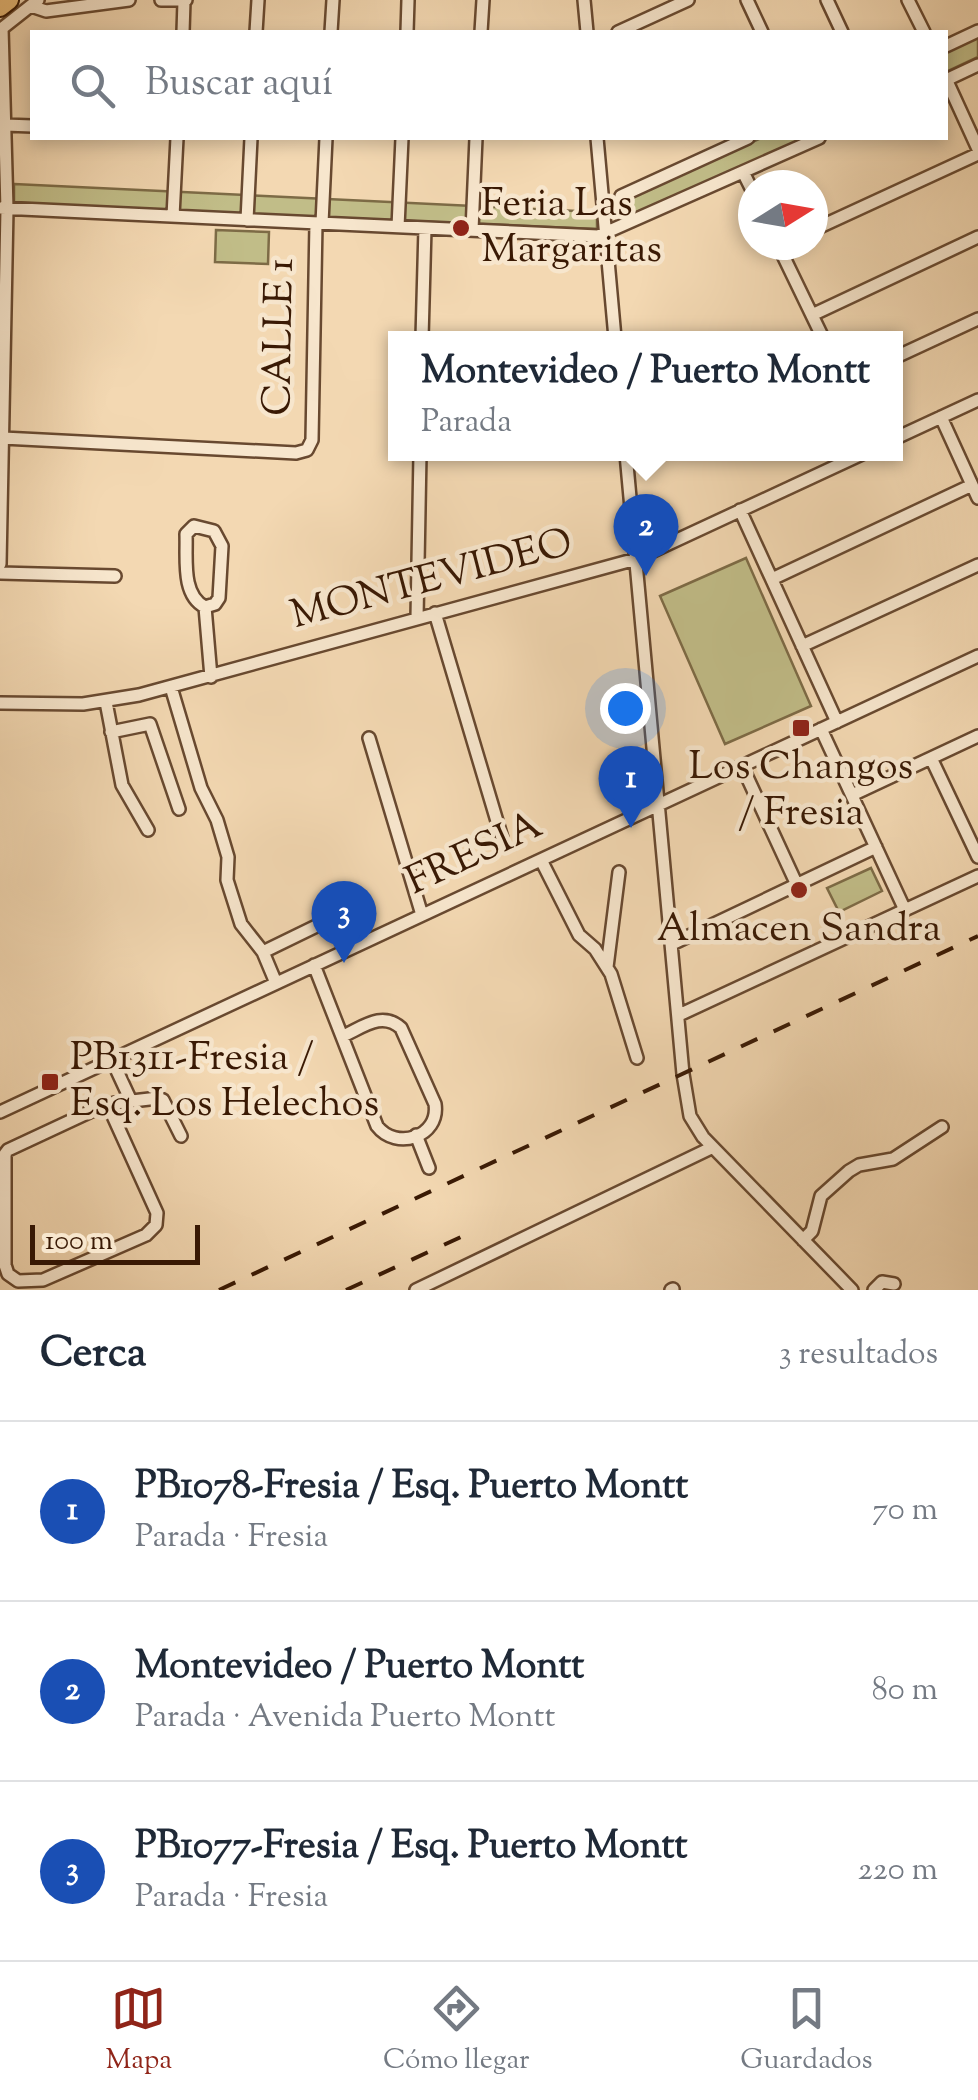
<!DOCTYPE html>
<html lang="es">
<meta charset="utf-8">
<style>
body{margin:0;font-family:"Sorts Mill Goudy",serif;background:#f6f6f7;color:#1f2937}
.compass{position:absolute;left:738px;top:170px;width:90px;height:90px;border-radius:50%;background:#fff;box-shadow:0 5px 15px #0003;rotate:79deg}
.scale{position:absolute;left:30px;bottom:25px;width:170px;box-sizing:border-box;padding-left:10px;border:5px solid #391904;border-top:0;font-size:28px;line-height:35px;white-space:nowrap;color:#391904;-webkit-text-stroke:8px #f7e6cd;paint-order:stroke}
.you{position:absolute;left:625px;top:708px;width:35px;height:35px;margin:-25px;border:8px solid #fff;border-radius:50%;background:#1a73e8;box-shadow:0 0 0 15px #1a73e833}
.badge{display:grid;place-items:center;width:65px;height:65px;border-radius:50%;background:#8f2418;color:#fff;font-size:32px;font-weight:700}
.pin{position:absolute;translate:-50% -82px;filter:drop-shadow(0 2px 5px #0008)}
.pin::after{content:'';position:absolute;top:52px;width:35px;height:30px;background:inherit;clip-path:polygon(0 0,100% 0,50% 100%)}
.popup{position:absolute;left:388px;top:331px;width:515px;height:130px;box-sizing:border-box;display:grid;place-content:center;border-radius:0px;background:#fff;filter:drop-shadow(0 2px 8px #0005);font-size:32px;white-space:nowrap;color:#747a83}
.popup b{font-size:38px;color:#1f2937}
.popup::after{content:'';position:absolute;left:50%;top:100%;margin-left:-20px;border:20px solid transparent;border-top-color:#fff}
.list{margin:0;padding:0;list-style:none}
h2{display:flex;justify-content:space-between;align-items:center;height:130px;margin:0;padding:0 40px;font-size:42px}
h2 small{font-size:32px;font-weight:400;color:#747a83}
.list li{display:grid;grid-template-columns:65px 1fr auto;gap:30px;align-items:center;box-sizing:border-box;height:180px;padding:0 40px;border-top:2px solid #e0e1e3}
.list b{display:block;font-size:38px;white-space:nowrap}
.list p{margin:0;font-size:32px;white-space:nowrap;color:#747a83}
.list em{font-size:32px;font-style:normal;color:#747a83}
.icon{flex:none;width:55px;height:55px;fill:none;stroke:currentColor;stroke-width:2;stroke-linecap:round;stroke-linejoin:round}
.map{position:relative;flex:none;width:978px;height:1290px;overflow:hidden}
.search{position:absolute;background:#fff;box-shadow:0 5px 15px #0003;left:30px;right:30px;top:30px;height:110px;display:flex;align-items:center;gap:25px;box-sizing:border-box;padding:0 35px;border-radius:0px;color:#747a83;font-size:38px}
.sheet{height:670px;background:#fff}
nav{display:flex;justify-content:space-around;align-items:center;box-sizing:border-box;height:140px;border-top:2px solid #e0e1e3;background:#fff;font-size:28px;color:#747a83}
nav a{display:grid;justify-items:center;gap:5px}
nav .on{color:#8f2418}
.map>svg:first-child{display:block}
.green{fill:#c1bd88;stroke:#7d6b46;stroke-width:2.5}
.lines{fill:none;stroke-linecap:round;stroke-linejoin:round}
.minor-casing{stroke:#684930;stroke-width:16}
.highway-casing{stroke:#391904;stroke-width:22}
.minor{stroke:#f7e6cd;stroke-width:11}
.highway{stroke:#eabc79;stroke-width:18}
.rail{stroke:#391904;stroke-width:4;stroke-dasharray:18 18;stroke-linecap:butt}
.poi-dot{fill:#8f2418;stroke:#f7e6cd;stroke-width:4}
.labels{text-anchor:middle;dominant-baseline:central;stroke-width:9;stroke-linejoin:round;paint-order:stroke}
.poi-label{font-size:40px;fill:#391904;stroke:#f7e6cd;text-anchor:start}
.street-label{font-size:40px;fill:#391904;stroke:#f7e6cd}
</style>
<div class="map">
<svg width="978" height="1290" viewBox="0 0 978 1290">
<rect width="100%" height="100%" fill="#f3d8b2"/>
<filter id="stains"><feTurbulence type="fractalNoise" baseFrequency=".002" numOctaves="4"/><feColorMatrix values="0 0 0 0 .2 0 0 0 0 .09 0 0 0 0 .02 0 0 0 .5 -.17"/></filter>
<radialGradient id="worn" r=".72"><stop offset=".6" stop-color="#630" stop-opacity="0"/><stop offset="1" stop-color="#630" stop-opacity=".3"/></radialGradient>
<path class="green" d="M 978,37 L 978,57 L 946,72 L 946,52 Z
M 761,138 L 804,138 L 617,223 L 615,205 Z
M 14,184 L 597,212 L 597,229 L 14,204 Z
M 216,230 L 269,232 L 268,264 L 215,262 Z
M 746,558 L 811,706 L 725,744 L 660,596 Z
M 871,868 L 882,891 L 839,912 L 827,888 Z"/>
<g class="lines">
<defs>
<path id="minor" d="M 161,0 L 186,0
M 584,0 L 587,32
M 747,0 L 762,32
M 827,0 L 842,32
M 908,0 L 924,32
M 31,6 L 46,11 L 129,0
M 0,30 L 38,0
M 183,32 L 184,1
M 256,32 L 258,0
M 331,32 L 333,0
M 407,32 L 408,0
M 481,32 L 483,0
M 618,32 L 688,0
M 946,46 L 978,31
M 946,79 L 978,149
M 946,80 L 978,65
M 5,125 L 32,126
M 597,138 L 615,338
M 743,172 L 753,192
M 621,196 L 748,138
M 0,208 L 598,236 L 819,138
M 173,216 L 177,138
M 247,220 L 251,138
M 322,223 L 326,138
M 398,227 L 402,138
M 472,230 L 476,138
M 813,230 L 978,154
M 778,245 L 823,338
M 812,315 L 978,237
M 422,338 L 425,228
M 896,357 L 978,319
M 941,417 L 978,498
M 3,438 L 296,453 L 307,450 L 312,440 L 316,223
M 896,438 L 978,400
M 626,454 L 683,1074 L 690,1116 L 703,1137 L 852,1290
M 740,510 L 837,722
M 194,526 L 214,531 L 222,546 L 219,598 L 215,604 L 205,607 C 181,595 187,558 186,534 Z
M 0,564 L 7,209 L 2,28
M 0,573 L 115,576
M 772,579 L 972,485
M 205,607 L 211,677
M 435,613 L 502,838
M 417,618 L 420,454
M 802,646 L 978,565
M 171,687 L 201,788 L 217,820 L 228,857 L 227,880 L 241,924 L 263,952
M 106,702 L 122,785 L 148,830
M 0,703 L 83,704 L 139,695 L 636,559 L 862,454
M 821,729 L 905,910
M 111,732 L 150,724 L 179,809
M 369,738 L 422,915
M 931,758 L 978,857
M 742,766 L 797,885
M 852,795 L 978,736
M 541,860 L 579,935 L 595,949 L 611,974 L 637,1058
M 672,944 L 876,847
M 314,965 L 377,1126 C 396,1151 440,1137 435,1104 L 401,1028 C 382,1011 363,1027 343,1036
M 607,967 L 619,872
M 276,983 L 263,952 L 339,915
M 679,1015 L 978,876
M 112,1060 L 131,1101
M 108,1105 L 157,1213 L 156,1225 L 146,1235 L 43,1280 L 18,1281 L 8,1274 L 5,1265 L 5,1154 L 8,1150 L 98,1108 L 115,1103 L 158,1098 L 163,1100 L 181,1136
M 0,1112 L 978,656
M 416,1135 L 429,1168
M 803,1240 L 812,1231 L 821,1196 L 849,1171 L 859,1165 L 893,1159 L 942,1127
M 416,1290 L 711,1148
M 671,1290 L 673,1289
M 874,1290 L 882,1282 L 894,1284"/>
<path id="highway" d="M 0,7 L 9,0"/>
</defs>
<use href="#minor" class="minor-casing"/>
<use href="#highway" class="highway-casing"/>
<use href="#minor" class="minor"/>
<use href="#highway" class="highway"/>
<path class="rail" d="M 219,1290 L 978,936
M 346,1290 L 463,1236"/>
</g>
<g class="poi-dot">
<circle cx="461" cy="228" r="10"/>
<rect x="791" y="718" width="20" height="20" rx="5"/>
<circle cx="799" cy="890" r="10"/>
<rect x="40" y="1072" width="20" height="20" rx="5"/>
</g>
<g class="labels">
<g class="poi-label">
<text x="481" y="205">Feria Las<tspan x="481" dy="46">Margaritas</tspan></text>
<text x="801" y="768" text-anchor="middle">Los Changos<tspan x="801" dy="46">/ Fresia</tspan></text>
<text x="799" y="930" text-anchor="middle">Almacen Sandra</text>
<text x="70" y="1059">PB1311-Fresia /<tspan x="70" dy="46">Esq. Los Helechos</tspan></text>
</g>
<g class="street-label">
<text transform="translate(281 337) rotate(-89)">CALLE 1</text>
<text transform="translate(432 581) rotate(-15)">MONTEVIDEO</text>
<text transform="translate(475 855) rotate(-25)">FRESIA</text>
</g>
</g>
<rect width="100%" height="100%" filter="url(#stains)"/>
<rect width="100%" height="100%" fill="url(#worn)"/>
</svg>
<svg class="compass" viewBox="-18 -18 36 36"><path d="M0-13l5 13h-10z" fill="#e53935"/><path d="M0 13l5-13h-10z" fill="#747a83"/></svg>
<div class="scale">100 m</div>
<div class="you"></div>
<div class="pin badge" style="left:631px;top:828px;background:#1a4fb4">1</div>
<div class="pin badge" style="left:646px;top:576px;background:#1a4fb4">2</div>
<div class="popup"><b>Montevideo / Puerto Montt</b>Parada</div>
<div class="pin badge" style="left:344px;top:963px;background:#1a4fb4">3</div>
<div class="search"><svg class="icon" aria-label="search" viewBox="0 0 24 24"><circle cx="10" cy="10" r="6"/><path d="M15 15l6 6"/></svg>Buscar aquí</div>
</div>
<section class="sheet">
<h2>Cerca<small>3 resultados</small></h2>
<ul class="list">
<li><span class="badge" style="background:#1a4fb4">1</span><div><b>PB1078-Fresia / Esq. Puerto Montt</b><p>Parada · Fresia</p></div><em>70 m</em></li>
<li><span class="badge" style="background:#1a4fb4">2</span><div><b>Montevideo / Puerto Montt</b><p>Parada · Avenida Puerto Montt</p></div><em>80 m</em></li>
<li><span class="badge" style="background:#1a4fb4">3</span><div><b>PB1077-Fresia / Esq. Puerto Montt</b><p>Parada · Fresia</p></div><em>220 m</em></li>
</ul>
</section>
<nav>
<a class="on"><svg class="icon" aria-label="map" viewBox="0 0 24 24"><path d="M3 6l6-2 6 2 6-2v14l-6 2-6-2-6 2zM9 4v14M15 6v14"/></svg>Mapa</a>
<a><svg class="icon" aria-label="directions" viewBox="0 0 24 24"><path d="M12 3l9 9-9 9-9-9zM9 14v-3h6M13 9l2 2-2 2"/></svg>Cómo llegar</a>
<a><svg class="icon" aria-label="saved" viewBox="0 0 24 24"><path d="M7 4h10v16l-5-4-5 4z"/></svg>Guardados</a>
</nav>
